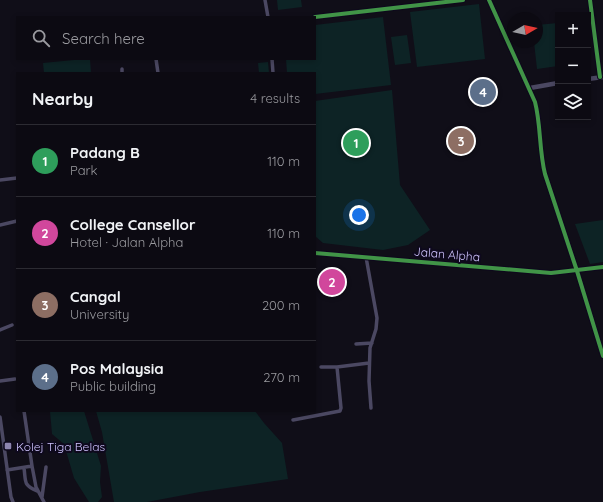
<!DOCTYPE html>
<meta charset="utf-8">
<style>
body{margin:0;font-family:Quicksand,sans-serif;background:#15131b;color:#f1f3f6}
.controls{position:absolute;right:12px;top:12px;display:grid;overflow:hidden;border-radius:0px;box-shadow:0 2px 6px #0003}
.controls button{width:36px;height:36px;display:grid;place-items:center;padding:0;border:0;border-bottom:1px solid #2c2b32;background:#0c0a12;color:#f1f3f6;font:20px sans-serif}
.compass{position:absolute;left:507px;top:12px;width:36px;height:36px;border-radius:50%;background:#0c0a12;box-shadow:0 2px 6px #0003;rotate:81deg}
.you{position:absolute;left:359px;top:215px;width:14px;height:14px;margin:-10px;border:3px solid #fff;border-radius:50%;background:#1a73e8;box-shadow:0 0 0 6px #1a73e833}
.badge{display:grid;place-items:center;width:26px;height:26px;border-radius:50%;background:#1a73e8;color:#fff;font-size:13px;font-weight:700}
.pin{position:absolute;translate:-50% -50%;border:2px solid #fff;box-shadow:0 1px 4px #0006}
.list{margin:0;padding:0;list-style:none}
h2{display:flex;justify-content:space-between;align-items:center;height:52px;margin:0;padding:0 16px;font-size:17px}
h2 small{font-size:13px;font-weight:400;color:#9a9a9f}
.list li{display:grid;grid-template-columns:26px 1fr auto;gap:12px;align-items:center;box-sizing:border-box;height:72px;padding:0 16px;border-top:1px solid #2c2b32}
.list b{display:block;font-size:15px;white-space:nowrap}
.list p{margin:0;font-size:13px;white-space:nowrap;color:#9a9a9f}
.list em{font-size:13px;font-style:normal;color:#9a9a9f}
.icon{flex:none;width:22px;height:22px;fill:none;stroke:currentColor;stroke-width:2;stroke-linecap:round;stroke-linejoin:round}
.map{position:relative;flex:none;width:603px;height:502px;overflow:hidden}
.search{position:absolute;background:#0c0a12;box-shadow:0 2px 6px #0003;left:16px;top:16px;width:300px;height:44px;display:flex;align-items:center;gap:10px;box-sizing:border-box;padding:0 14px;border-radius:0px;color:#9a9a9f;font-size:15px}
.panel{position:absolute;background:#0c0a12;box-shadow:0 2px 6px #0003;left:16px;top:72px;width:300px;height:340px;border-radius:0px}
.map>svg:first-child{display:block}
.green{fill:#0d2325}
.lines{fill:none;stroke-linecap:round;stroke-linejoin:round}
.minor{stroke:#4b4862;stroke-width:3.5}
.tertiary{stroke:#4b4862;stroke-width:4.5}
.cycleway-casing{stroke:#0e091d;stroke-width:6}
.cycleway{stroke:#419447;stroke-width:4}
.poi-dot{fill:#8d85ae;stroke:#0e091d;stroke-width:1.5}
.labels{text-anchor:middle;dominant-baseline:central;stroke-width:4;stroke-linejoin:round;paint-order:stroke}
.street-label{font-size:12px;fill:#d0c5ff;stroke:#0e091d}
.poi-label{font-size:12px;fill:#d0c5ff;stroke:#0e091d;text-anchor:start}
</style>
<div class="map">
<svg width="603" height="502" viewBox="0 0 603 502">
<rect width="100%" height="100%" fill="#100e18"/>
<path class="green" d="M 277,0 L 301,0 L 302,7 L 278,10 Z
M 479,4 L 485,59 L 417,67 L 410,12 Z
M 383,17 L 391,85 L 315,94 L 315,73 L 287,73 L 286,59 L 315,59 L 315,25 Z
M 558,23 L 558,66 L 537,69 L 534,42 L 537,42 L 537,25 Z
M 407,35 L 411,63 L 395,65 L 391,37 Z
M 84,59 L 90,59 L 91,73 L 44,73 L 43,63 Z
M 268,62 L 269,73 L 259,73 L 258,63 Z
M 392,90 L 400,185 L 430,230 L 408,245 L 383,250 L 323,243 L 315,236 L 315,101 Z
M 603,220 L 603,262 L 590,264 L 575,224 Z
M 50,411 L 84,411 L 101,466 L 100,482 L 102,497 L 98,502 L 89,502 L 74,478 L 64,444 L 52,434 Z
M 96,411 L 255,411 L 264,423 L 282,443 L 288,479 L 200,492 L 147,502 L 114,502 L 102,432 Z"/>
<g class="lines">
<path class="minor" d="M 265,0 L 268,17
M 590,0 L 600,77
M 315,17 L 463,0
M 156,59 L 158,73
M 272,59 L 273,73
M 122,69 L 122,73
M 0,180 L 17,178
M 0,225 L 17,221
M 315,253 L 551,273 L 603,267
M 366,257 L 377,318 L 376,329 L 370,348 L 369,381 L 371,408
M 0,330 L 12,325
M 356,344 L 372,343
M 321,367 L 337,367 L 369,363
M 0,381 L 15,379
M 24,411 L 32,466
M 0,417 L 11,497 L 13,502
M 293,420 L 340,411 L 341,408 L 337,367
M 24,468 C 26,482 23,485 37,491
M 7,470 L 32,466 L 36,487 L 44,502
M 42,497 L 46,467"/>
<path class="tertiary" d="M 489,0 L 535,102 C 541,125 539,150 545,174 L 577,271 L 603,356
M 588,79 L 603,77
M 530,88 L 558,83"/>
<defs>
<path id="cycleway" d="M 489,0 L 535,102 C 541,125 539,150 545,174 L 577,271 L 603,356
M 590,0 L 600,77
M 315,17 L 463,0
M 315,253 L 551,273 L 603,267"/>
</defs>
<use href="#cycleway" class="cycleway-casing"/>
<use href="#cycleway" class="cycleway"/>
</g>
<rect class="poi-dot" x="4" y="442" width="8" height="8" rx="2"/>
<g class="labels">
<g class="street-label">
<text transform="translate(447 254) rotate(5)">Jalan Alpha</text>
</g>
<g class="poi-label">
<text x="16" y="446">Kolej Tiga Belas</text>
</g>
</g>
</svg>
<div class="controls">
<button>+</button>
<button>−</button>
<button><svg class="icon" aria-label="layers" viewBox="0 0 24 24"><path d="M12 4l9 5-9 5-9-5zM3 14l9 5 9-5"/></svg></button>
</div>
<svg class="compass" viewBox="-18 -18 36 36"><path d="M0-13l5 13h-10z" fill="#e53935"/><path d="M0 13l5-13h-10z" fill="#9a9a9f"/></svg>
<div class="you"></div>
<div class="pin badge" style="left:356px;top:143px;background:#2e9e5b">1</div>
<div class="pin badge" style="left:332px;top:282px;background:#d1479c">2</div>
<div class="pin badge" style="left:461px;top:141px;background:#8d6e63">3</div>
<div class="pin badge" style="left:483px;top:92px;background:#5c6f8a">4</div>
<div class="search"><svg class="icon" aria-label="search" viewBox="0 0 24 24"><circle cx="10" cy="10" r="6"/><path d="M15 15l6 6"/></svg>Search here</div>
<section class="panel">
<h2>Nearby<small>4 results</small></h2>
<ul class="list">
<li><span class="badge" style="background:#2e9e5b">1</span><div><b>Padang B</b><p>Park</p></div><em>110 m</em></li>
<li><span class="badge" style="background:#d1479c">2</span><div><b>College Cansellor</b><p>Hotel · Jalan Alpha</p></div><em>110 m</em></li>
<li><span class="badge" style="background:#8d6e63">3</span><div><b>Cangal</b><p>University</p></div><em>200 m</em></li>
<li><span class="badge" style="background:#5c6f8a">4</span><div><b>Pos Malaysia</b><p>Public building</p></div><em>270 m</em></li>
</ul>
</section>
</div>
